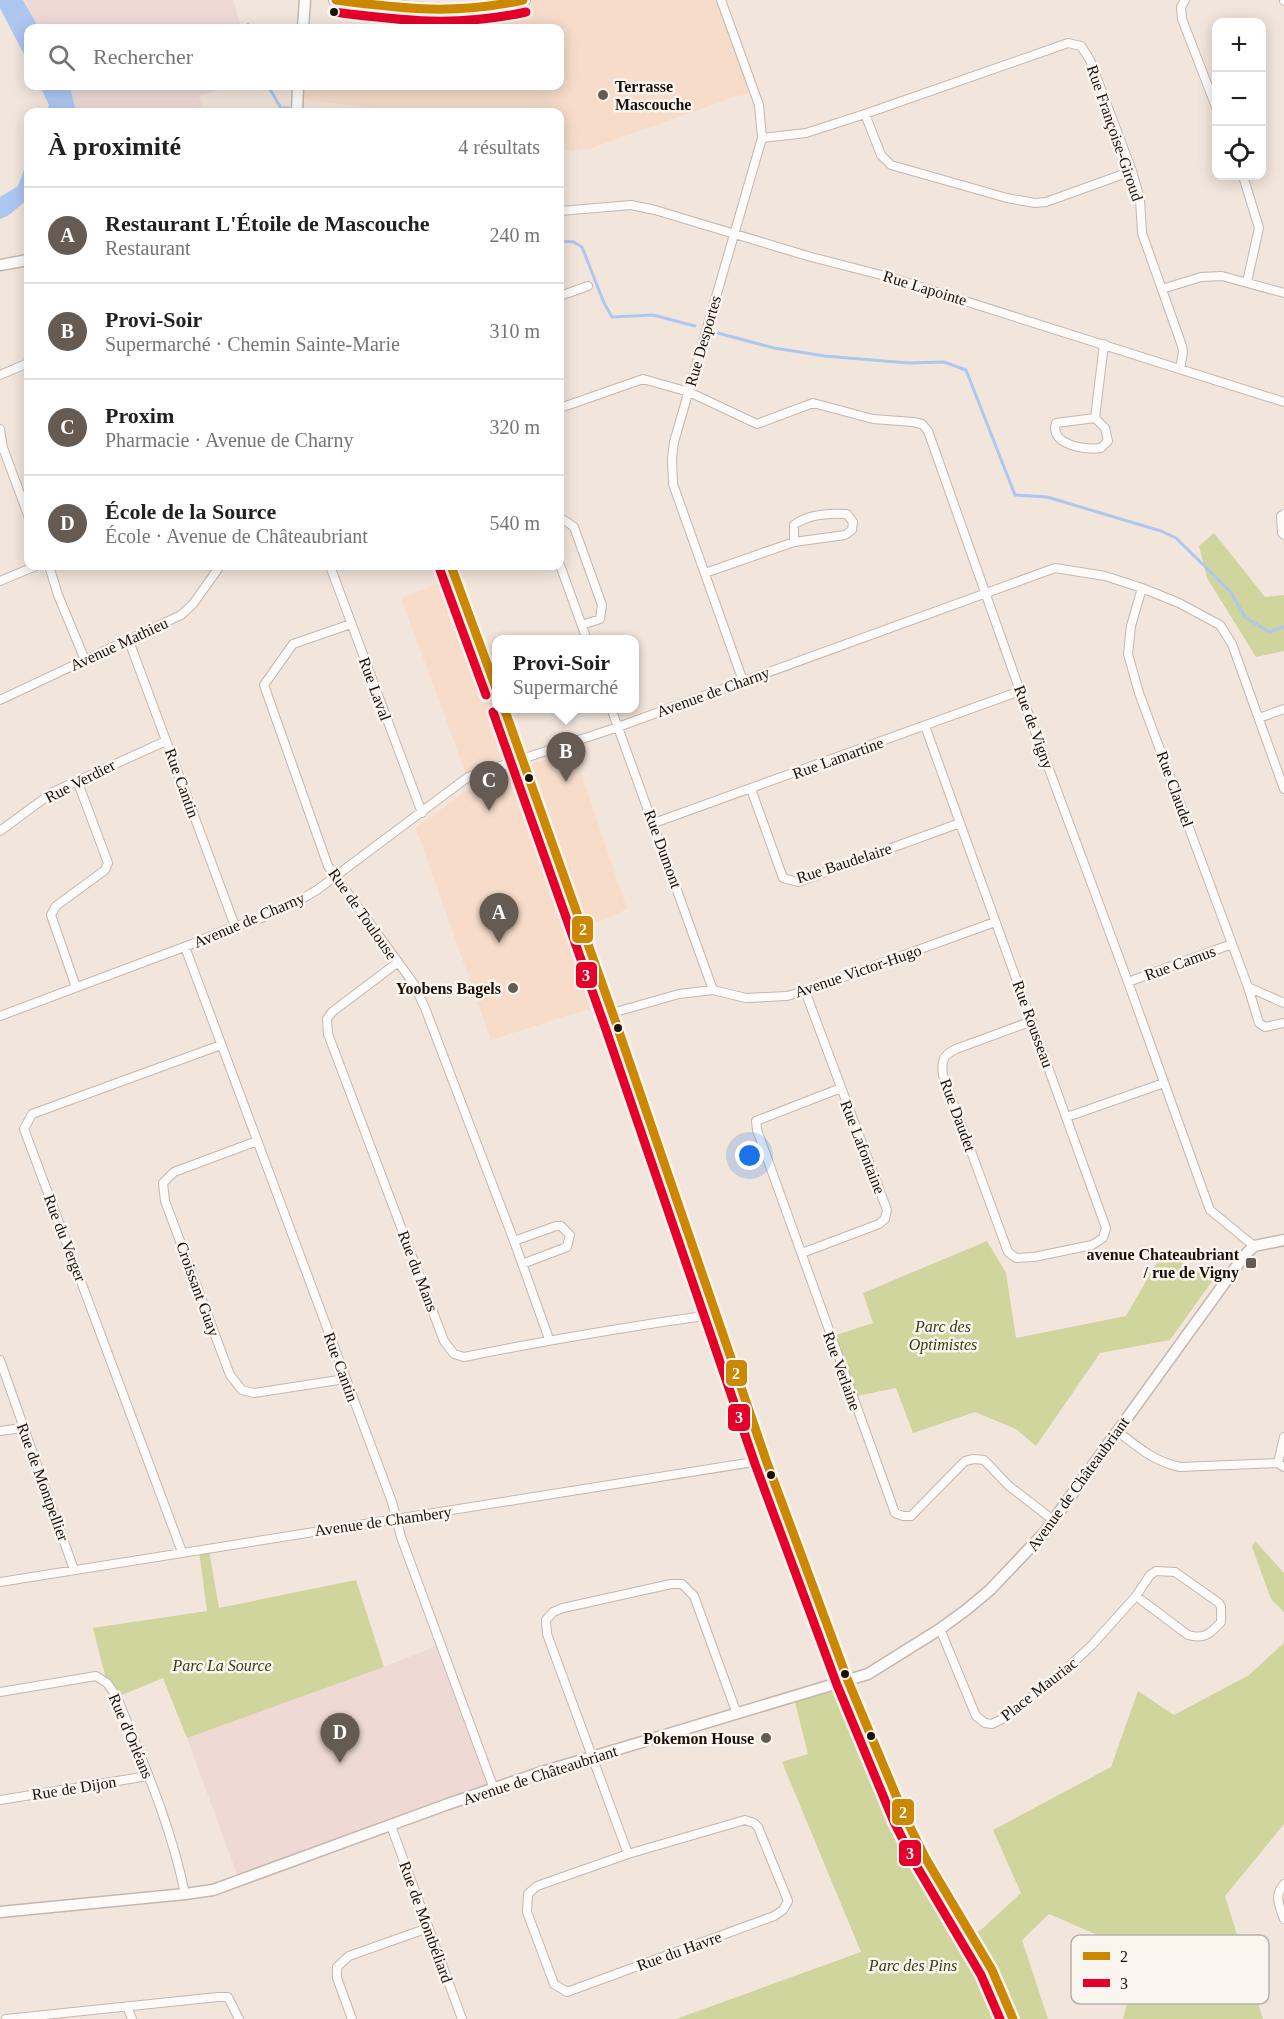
<!DOCTYPE html>
<html lang="fr">
<meta charset="utf-8">
<style>
body{margin:0;font-family:Georgia,serif;background:#f2f2f2;color:#202124}
.controls{position:absolute;right:18px;top:18px;display:grid;overflow:hidden;border-radius:12px;box-shadow:0 3px 15px #0003}
.controls button{width:54px;height:54px;display:grid;place-items:center;padding:0;border:0;border-bottom:2px solid #e0e0e0;background:#fff;color:#202124;font:30px sans-serif}
.you{position:absolute;left:750px;top:1156px;width:21px;height:21px;margin:-15px;border:4px solid #fff;border-radius:50%;background:#1a73e8;box-shadow:0 0 0 9px #1a73e833}
.badge{display:grid;place-items:center;width:39px;height:39px;border-radius:50%;background:#665b52;color:#fff;font-size:20px;font-weight:700}
.pin{position:absolute;translate:-50% -50px;filter:drop-shadow(0 2px 3px #0008)}
.pin::after{content:'';position:absolute;top:32px;width:21px;height:18px;background:inherit;clip-path:polygon(0 0,100% 0,50% 100%)}
.popup{position:absolute;left:492px;top:635px;width:147px;height:78px;box-sizing:border-box;display:grid;place-content:center;border-radius:12px;background:#fff;filter:drop-shadow(0 2px 4px #0005);font-size:20px;white-space:nowrap;color:#757577}
.popup b{font-size:22px;color:#202124}
.popup::after{content:'';position:absolute;left:50%;top:100%;margin-left:-12px;border:12px solid transparent;border-top-color:#fff}
.list{margin:0;padding:0;list-style:none}
h2{display:flex;justify-content:space-between;align-items:center;height:78px;margin:0;padding:0 24px;font-size:26px}
h2 small{font-size:20px;font-weight:400;color:#757577}
.list li{display:grid;grid-template-columns:39px 1fr auto;gap:18px;align-items:center;box-sizing:border-box;height:96px;padding:0 24px;border-top:2px solid #e0e0e0}
.list b{display:block;font-size:22px;white-space:nowrap}
.list p{margin:0;font-size:20px;white-space:nowrap;color:#757577}
.list em{font-size:20px;font-style:normal;color:#757577}
.icon{flex:none;width:33px;height:33px;fill:none;stroke:currentColor;stroke-width:2;stroke-linecap:round;stroke-linejoin:round}
.map{position:relative;flex:none;width:1284px;height:2019px;overflow:hidden}
.search{position:absolute;background:#fff;box-shadow:0 3px 15px #0003;left:24px;top:24px;width:540px;height:66px;display:flex;align-items:center;gap:15px;box-sizing:border-box;padding:0 21px;border-radius:12px;color:#757577;font-size:22px}
.panel{position:absolute;background:#fff;box-shadow:0 3px 15px #0003;left:24px;top:108px;width:540px;height:462px;border-radius:12px}
.map>svg:first-child{display:block}
.built{fill:#f6dcc9}
.education{fill:#eed9d5}
.green{fill:#d0d49d}
.water{fill:#adc7f1}
.lines{fill:none;stroke-linecap:round;stroke-linejoin:round}
.stream{stroke:#adc7f1;stroke-width:3}
.minor-casing{stroke:#c3b7af;stroke-width:10}
.tertiary-casing{stroke:#c3b7af;stroke-width:13}
.primary-casing{stroke:#c1afab;stroke-width:16}
.minor{stroke:#fdfbfa;stroke-width:8}
.tertiary{stroke:#fdfbfa;stroke-width:10}
.primary{stroke:#f7eeee;stroke-width:14}
.bus-1-casing{stroke:#fbf5f0;stroke-width:14}
.bus-2-casing{stroke:#fbf5f0;stroke-width:14}
.bus-1{stroke:#cb8802;stroke-width:9}
.bus-2{stroke:#e4002b;stroke-width:9}
.bus-dot{fill:#1b1109;stroke:#fbf5f0;stroke-width:2}
.poi-dot{fill:#665b52;stroke:#fbf5f0;stroke-width:2}
.labels{text-anchor:middle;dominant-baseline:central;stroke-width:5;stroke-linejoin:round;paint-order:stroke}
.poi-label{font-size:16px;font-weight:bold;fill:#1b1109;stroke:#fbf5f0;text-anchor:end}
.street-label{font-size:16px;fill:#1b1109;stroke:#fbf5f0}
.park-label{font-size:16px;font-style:italic;fill:#353c12;stroke:#fbf5f0}
.key{fill:#fbf5f0;stroke:#b8b1ab;stroke-width:1.5}
.key-label{font-size:16px;fill:#1b1109}
.line-badge{stroke:#fbf5f0;stroke-width:2}
.badge-label{font-size:16px;text-anchor:middle;font-weight:bold;fill:#fff}
</style>
<div class="map">
<svg width="1284" height="2019" viewBox="0 0 1284 2019">
<rect width="100%" height="100%" fill="#f2e5db"/>
<path class="built" d="M 506,0 L 720,0 L 753,92 L 731,98 L 589,149 L 560,151 L 560,112 L 373,112 L 372,108 L 297,99 L 298,86 L 560,86 L 560,28 L 415,28 L 417,12 Z
M 447,580 L 519,767 L 574,752 L 627,909 L 571,933 L 600,1005 L 491,1040 L 416,828 L 471,787 L 401,598 Z"/>
<path class="education" d="M 24,0 L 233,0 L 241,28 L 40,28 Z
M 70,86 L 230,86 L 199,96 L 203,112 L 77,112 Z
M 439,1645 L 494,1789 L 238,1877 L 187,1738 L 384,1667 Z"/>
<path class="green" d="M 1214,533 L 1265,597 L 1284,595 L 1284,651 L 1256,657 L 1207,578 L 1199,546 Z
M 987,1241 L 1006,1273 L 1016,1338 L 1126,1316 L 1163,1252 L 1213,1280 L 1170,1340 L 1100,1353 L 1036,1446 L 1016,1429 L 975,1412 L 913,1433 L 896,1388 L 852,1397 L 830,1337 L 873,1323 L 863,1293 Z
M 1255,1541 L 1284,1573 L 1284,1612 L 1271,1599 L 1252,1547 Z
M 209,1550 L 219,1608 L 356,1580 L 384,1667 L 187,1738 L 163,1678 L 117,1697 L 107,1683 L 93,1628 L 207,1611 L 199,1551 Z
M 1284,1643 L 1284,1824 L 1225,1896 L 1263,2019 L 1123,2019 L 1130,1991 L 1160,1962 L 1049,1914 L 1022,1940 L 1048,2019 L 1019,2019 L 972,1936 L 983,1928 L 1021,1893 L 993,1830 L 1111,1767 L 1138,1691 L 1174,1715 L 1249,1675 Z
M 841,1691 L 851,1698 L 904,1828 L 1001,2019 L 676,2019 L 861,1952 L 782,1762 L 808,1754 L 795,1702 L 825,1693 Z"/>
<path class="water" d="M 0,0 L 23,0 L 39,28 L 28,28 L 28,62 L 0,8 Z
M 40,86 L 70,86 L 76,112 L 46,112 L 49,105 Z
M 28,159 L 28,199 L 9,215 L 0,219 L 0,197 L 18,186 Z"/>
<g class="lines">
<path class="stream" d="M 248,24 L 249,28
M 268,86 L 281,108 L 289,108
M 305,110 L 329,112
M 560,241 L 574,242 L 582,247 L 604,303 L 612,317 L 653,315 L 695,326
M 714,332 L 774,348 L 825,356 L 908,363 L 944,362 L 966,370 L 1015,495 L 1047,497 L 1161,531 L 1176,538 L 1230,591 L 1245,617 L 1269,632 L 1284,627"/>
<defs>
<path id="minor" d="M 721,0 L 759,105 L 762,138 L 674,442 L 672,458 L 673,484 L 743,681
M 1185,0 L 1181,7 L 1182,19 L 1216,107
M 1284,0 L 1284,1
M 865,114 L 881,155 L 891,165 L 1007,198 L 1035,203 L 1046,202 L 1132,171
M 762,138 L 806,133 L 865,114 L 1068,43 L 1081,46 L 1090,60 L 1132,171 L 1140,199 L 1142,233 L 1182,346 L 1183,352 L 1180,369
M 1243,176 L 1259,228 L 1247,282
M 560,211 L 631,205 L 655,210 L 811,257 L 889,277 L 1284,402
M 1162,289 L 1201,277 L 1222,276 L 1284,293
M 560,296 L 588,286
M 0,375 L 28,363
M 560,408 L 643,379 L 689,392 L 757,424 L 813,403 L 873,419 L 913,422 L 922,424 L 928,431 L 1020,691 L 1128,982 L 1202,1188 L 1210,1210 L 1254,1246
M 1095,418 L 1105,428 L 1108,441 L 1101,448 C 1085,450 1049,445 1056,423 Z
M 1095,418 L 1104,344
M 0,429 L 3,448 L 28,515
M 1284,514 L 1281,516 L 1282,533 L 1284,535
M 560,521 L 564,520 L 574,527 L 602,605 L 600,619 L 582,625
M 560,565 L 587,640
M 49,566 L 58,595 L 85,660
M 330,566 L 422,813
M 705,573 L 794,542 L 845,535 L 852,530 L 853,522 L 847,514 C 830,513 808,514 794,525 L 794,542
M 0,581 L 36,566
M 1142,588 L 1131,626 L 1128,654 L 1139,693 L 1248,987 L 1259,1023 L 1265,1027 L 1284,1023
M 351,624 L 293,644 L 264,685 L 328,866 L 414,984 L 425,1008 L 514,1241 L 549,1339
M 129,641 L 235,926
M 0,700 L 181,615 L 193,604 L 220,566
M 611,708 L 713,990
M 1259,718 L 1284,709
M 925,726 C 985,894 1047,1061 1106,1228 L 1103,1238 L 1092,1245 L 1034,1257 L 1016,1258 L 1008,1252 L 943,1075 C 941,1061 943,1055 956,1049 L 1032,1021
M 751,789 L 783,878 L 798,882 L 960,823
M 654,823 L 1020,691
M 0,831 L 53,792 L 166,741
M 185,947 L 392,1502 L 401,1537 L 494,1789
M 397,963 L 332,1012 L 327,1019 L 328,1034 L 444,1341 L 454,1354 L 464,1357 C 548,1340 632,1326 717,1314
M 1128,982 L 1232,944
M 76,987 L 51,915 L 56,906 L 105,870 L 108,863 L 77,780
M 1248,987 L 1284,1003
M 612,1013 L 679,994 L 713,990 L 746,998 L 787,996 L 805,991 L 995,922
M 0,1016 L 192,944 L 235,926 L 252,922 L 293,904 L 317,890 L 468,777 L 618,727 L 1055,568 L 1105,576 L 1142,588 L 1179,603 L 1220,625 L 1232,644 L 1284,789
M 841,1088 L 756,1121 L 757,1130 L 895,1513 L 903,1516 L 911,1516 L 965,1461 L 974,1459 L 984,1460 L 1009,1486 L 1053,1520
M 1067,1117 L 1164,1083
M 257,1141 L 174,1172 L 163,1183 L 165,1201 L 230,1375 L 242,1390 L 254,1393 L 345,1379
M 514,1241 L 556,1226 L 561,1226 L 570,1235 L 567,1247 L 522,1264
M 802,1253 L 879,1224 L 885,1219 L 887,1210 L 805,991
M 0,1360 L 74,1570
M 0,1431 L 22,1428
M 1117,1431 C 1138,1447 1153,1461 1180,1467 L 1278,1463 L 1284,1467
M 1278,1463 L 1284,1437
M 182,1552 L 24,1129 L 32,1114 L 221,1045
M 0,1582 L 766,1460
M 940,1629 L 976,1716 L 985,1723 L 992,1724 L 1006,1717 L 1062,1673 L 1092,1645 L 1136,1596 L 1150,1575 L 1156,1571 L 1175,1572 L 1219,1603 L 1221,1607 L 1221,1622 C 1211,1633 1204,1640 1188,1635 L 1136,1596
M 0,1692 L 96,1676 L 107,1683 L 117,1697 C 143,1762 171,1825 185,1894
M 0,1800 L 148,1776
M 391,1826 L 462,2019
M 628,1854 L 537,1886 L 528,1894 L 527,1912 L 554,1984 L 567,1992 L 774,1916 L 783,1910 L 788,1901 L 758,1827 L 754,1823 L 745,1820 L 628,1854 L 547,1634 L 546,1620 L 553,1612 L 563,1608 L 671,1584 L 682,1584 L 694,1596 L 737,1714
M 1284,1884 C 1274,1895 1279,1906 1284,1919
M 127,2006 L 132,2019
M 6,2019 L 218,1997 L 228,1997 L 239,2019
M 352,2019 L 337,1978 L 337,1967 L 349,1956 L 428,1928"/>
<path id="tertiary" d="M 303,28 L 305,0
M 297,112 L 298,86
M 0,265 L 28,260
M 451,566 L 497,691
M 504,708 L 616,1023 L 766,1460 L 848,1681 L 905,1817 L 926,1859 L 992,1970 L 1013,2019
M 0,1912 L 185,1894 L 213,1890 L 448,1804 L 542,1772 L 868,1674 L 940,1629 L 966,1610 L 990,1590 L 1044,1533 L 1244,1256 L 1254,1246 L 1284,1240"/>
<path id="primary" d="M 336,0 C 404,9 456,18 523,0"/>
</defs>
<use href="#minor" class="minor-casing"/>
<use href="#tertiary" class="tertiary-casing"/>
<use href="#primary" class="primary-casing"/>
<use href="#minor" class="minor"/>
<use href="#tertiary" class="tertiary"/>
<use href="#primary" class="primary"/>
<defs>
<path id="bus-1" d="M 336,0 C 403,9 456,15 523,0
M 451,566 L 497,691
M 504,708 L 616,1023 L 766,1460 L 848,1681 L 905,1817 L 926,1859 L 992,1970 L 1013,2019"/>
<path id="bus-2" d="M 334,12 C 403,21 458,27 526,12
M 440,570 L 486,695
M 493,712 L 605,1027 L 755,1464 L 837,1685 L 894,1822 L 916,1865 L 981,1975 L 1000,2019"/>
</defs>
<use href="#bus-1" class="bus-1-casing"/>
<use href="#bus-2" class="bus-2-casing"/>
<use href="#bus-1" class="bus-1"/>
<use href="#bus-2" class="bus-2"/>
</g>
<g class="bus-dot">
<circle cx="334" cy="12" r="5"/>
<circle cx="529" cy="778" r="5"/>
<circle cx="618" cy="1028" r="5"/>
<circle cx="771" cy="1475" r="5"/>
<circle cx="845" cy="1674" r="5"/>
<circle cx="871" cy="1736" r="5"/>
</g>
<g class="poi-dot">
<circle cx="603" cy="95" r="6"/>
<circle cx="513" cy="988" r="6"/>
<rect x="1245" y="1257" width="12" height="12" rx="3"/>
<circle cx="766" cy="1738" r="6"/>
</g>
<g class="labels">
<g class="poi-label">
<text x="615" y="86" text-anchor="start">Terrasse<tspan x="615" dy="18">Mascouche</tspan></text>
<text x="501" y="988">Yoobens Bagels</text>
<text x="1239" y="1254">avenue Chateaubriant<tspan x="1239" dy="18">/ rue de Vigny</tspan></text>
<text x="754" y="1738">Pokemon House</text>
</g>
<g class="street-label">
<text transform="translate(1115 133) rotate(71)">Rue Françoise-Giroud</text>
<text transform="translate(925 288) rotate(17)">Rue Lapointe</text>
<text transform="translate(703 341) rotate(-74)">Rue Desportes</text>
<text transform="translate(119 644) rotate(-25)">Avenue Mathieu</text>
<text transform="translate(375 689) rotate(70)">Rue Laval</text>
<text transform="translate(713 692) rotate(-20)">Avenue de Charny</text>
<text transform="translate(1034 727) rotate(70)">Rue de Vigny</text>
<text transform="translate(838 758) rotate(-20)">Rue Lamartine</text>
<text transform="translate(80 781) rotate(-27)">Rue Verdier</text>
<text transform="translate(182 783) rotate(70)">Rue Cantin</text>
<text transform="translate(1175 789) rotate(70)">Rue Claudel</text>
<text transform="translate(663 849) rotate(70)">Rue Dumont</text>
<text transform="translate(844 863) rotate(-18)">Rue Baudelaire</text>
<text transform="translate(363 914) rotate(55)">Rue de Toulouse</text>
<text transform="translate(249 920) rotate(-23)">Avenue de Charny</text>
<text transform="translate(1180 963) rotate(-20)">Rue Camus</text>
<text transform="translate(858 971) rotate(-19)">Avenue Victor-Hugo</text>
<text transform="translate(1033 1024) rotate(70)">Rue Rousseau</text>
<text transform="translate(958 1115) rotate(70)">Rue Daudet</text>
<text transform="translate(863 1147) rotate(69)">Rue Lafontaine</text>
<text transform="translate(65 1238) rotate(69)">Rue du Verger</text>
<text transform="translate(418 1271) rotate(69)">Rue du Mans</text>
<text transform="translate(198 1289) rotate(70)">Croissant Guay</text>
<text transform="translate(341 1367) rotate(70)">Rue Cantin</text>
<text transform="translate(842 1371) rotate(70)">Rue Verlaine</text>
<text transform="translate(43 1482) rotate(70)">Rue de Montpellier</text>
<text transform="translate(1078 1484) rotate(-54)">Avenue de Châteaubriant</text>
<text transform="translate(383 1521) rotate(-8)">Avenue de Chambery</text>
<text transform="translate(1039 1689) rotate(-38)">Place Mauriac</text>
<text transform="translate(131 1736) rotate(67)">Rue d'Orléans</text>
<text transform="translate(540 1775) rotate(-18)">Avenue de Châteaubriant</text>
<text transform="translate(74 1788) rotate(-9)">Rue de Dijon</text>
<text transform="translate(426 1922) rotate(70)">Rue de Montbéliard</text>
<text transform="translate(679 1951) rotate(-20)">Rue du Havre</text>
</g>
<g class="park-label">
<text x="943" y="1326">Parc des<tspan x="943" dy="18">Optimistes</tspan></text>
<text x="222" y="1665">Parc La Source</text>
<text x="913" y="1965">Parc des Pins</text>
</g>
</g>
<rect x="1071" y="1935" width="198" height="69" rx="9" class="key"/>
<rect x="1083" y="1952" width="27" height="8" fill="#cb8802"/>
<rect x="1083" y="1979" width="27" height="8" fill="#e4002b"/>
<g class="key-label">
<text x="1120" y="1962">2</text>
<text x="1120" y="1989">3</text>
</g>
<g class="line-badge">
<rect x="571" y="915" width="23" height="29" rx="6" fill="#cb8802"/>
<rect x="575" y="961" width="23" height="28" rx="6" fill="#e4002b"/>
<rect x="725" y="1359" width="23" height="28" rx="6" fill="#cb8802"/>
<rect x="727" y="1403" width="24" height="29" rx="6" fill="#e4002b"/>
<rect x="891" y="1798" width="24" height="28" rx="6" fill="#cb8802"/>
<rect x="898" y="1839" width="24" height="28" rx="6" fill="#e4002b"/>
</g>
<g class="badge-label">
<text x="583" y="935">2</text>
<text x="586" y="981">3</text>
<text x="736" y="1379">2</text>
<text x="739" y="1423">3</text>
<text x="903" y="1818">2</text>
<text x="910" y="1859">3</text>
</g>
</svg>
<div class="controls">
<button>+</button>
<button>−</button>
<button><svg class="icon" aria-label="locate" viewBox="0 0 24 24"><circle cx="12" cy="12" r="6"/><path d="M12 2v4M12 18v4M2 12h4M18 12h4"/></svg></button>
</div>
<div class="you"></div>
<div class="pin badge" style="left:499px;top:943px">A</div>
<div class="pin badge" style="left:566px;top:782px">B</div>
<div class="popup"><b>Provi-Soir</b>Supermarché</div>
<div class="pin badge" style="left:489px;top:811px">C</div>
<div class="pin badge" style="left:340px;top:1763px">D</div>
<div class="search"><svg class="icon" aria-label="search" viewBox="0 0 24 24"><circle cx="10" cy="10" r="6"/><path d="M15 15l6 6"/></svg>Rechercher</div>
<section class="panel">
<h2>À proximité<small>4 résultats</small></h2>
<ul class="list">
<li><span class="badge">A</span><div><b>Restaurant L'Étoile de Mascouche</b><p>Restaurant</p></div><em>240 m</em></li>
<li><span class="badge">B</span><div><b>Provi-Soir</b><p>Supermarché · Chemin Sainte-Marie</p></div><em>310 m</em></li>
<li><span class="badge">C</span><div><b>Proxim</b><p>Pharmacie · Avenue de Charny</p></div><em>320 m</em></li>
<li><span class="badge">D</span><div><b>École de la Source</b><p>École · Avenue de Châteaubriant</p></div><em>540 m</em></li>
</ul>
</section>
</div>
